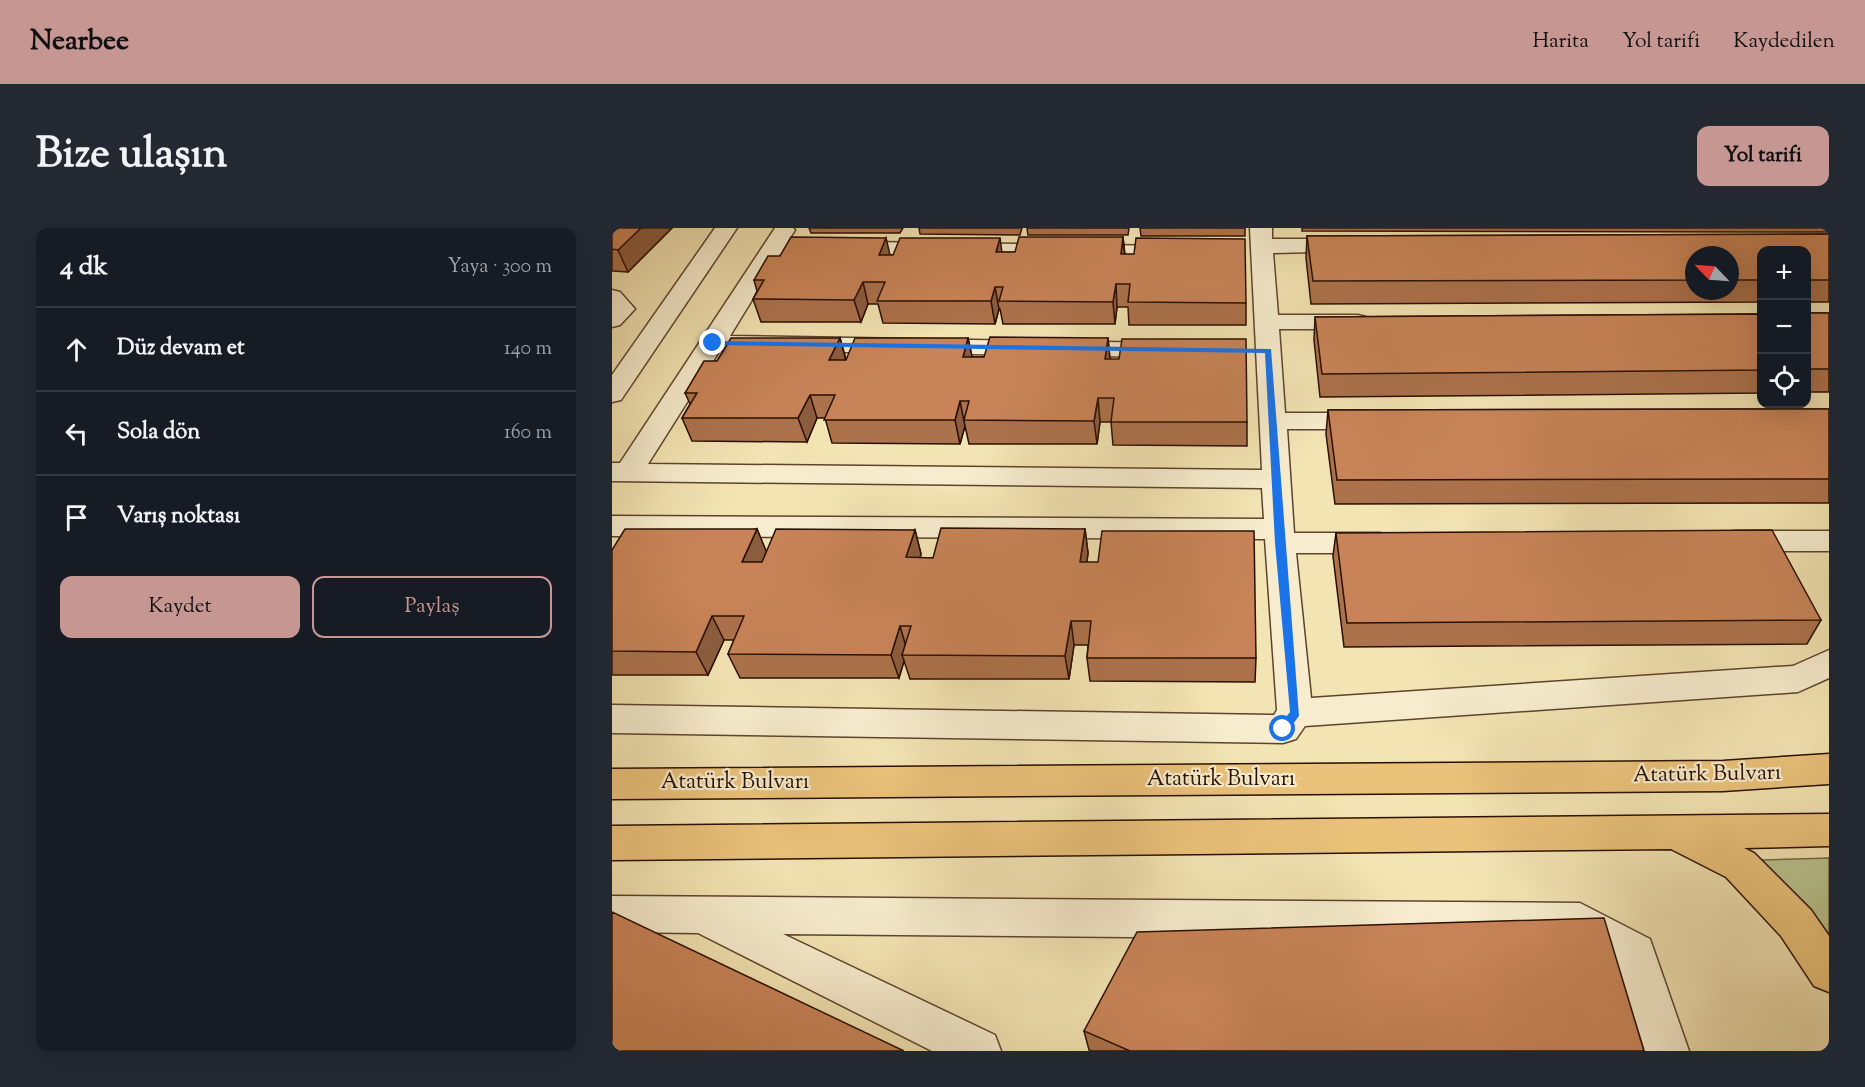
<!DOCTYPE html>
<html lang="tr">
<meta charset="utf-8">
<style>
body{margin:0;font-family:"Sorts Mill Goudy",serif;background:#242831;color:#f1f3f6}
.controls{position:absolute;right:18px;top:18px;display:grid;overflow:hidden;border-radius:12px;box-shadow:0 6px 24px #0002}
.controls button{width:54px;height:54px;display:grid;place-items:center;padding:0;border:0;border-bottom:2px solid #363941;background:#171b24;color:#f1f3f6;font:30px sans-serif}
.compass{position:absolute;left:1073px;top:18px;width:54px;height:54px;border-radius:50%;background:#171b24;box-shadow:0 6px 24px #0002;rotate:295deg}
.stop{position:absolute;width:18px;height:18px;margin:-14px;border:4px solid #1a73e8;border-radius:50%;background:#fff}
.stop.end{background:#1a73e8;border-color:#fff;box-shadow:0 2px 6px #0008}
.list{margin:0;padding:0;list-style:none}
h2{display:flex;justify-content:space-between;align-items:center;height:78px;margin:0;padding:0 24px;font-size:26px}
h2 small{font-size:20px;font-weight:400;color:#9ea1a6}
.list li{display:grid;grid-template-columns:39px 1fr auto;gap:18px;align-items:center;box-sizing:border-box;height:84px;padding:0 24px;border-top:2px solid #363941}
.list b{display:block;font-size:22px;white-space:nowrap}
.list em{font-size:20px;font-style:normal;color:#9ea1a6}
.actions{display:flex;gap:12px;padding:18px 24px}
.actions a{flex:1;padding:14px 0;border:2px solid #c59692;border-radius:12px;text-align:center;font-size:21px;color:#c59692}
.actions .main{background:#c59692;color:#111}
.icon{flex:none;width:33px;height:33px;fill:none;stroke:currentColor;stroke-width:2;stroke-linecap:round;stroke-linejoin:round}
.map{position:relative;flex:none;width:1217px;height:823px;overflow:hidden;border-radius:12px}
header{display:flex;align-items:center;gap:36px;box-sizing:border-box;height:84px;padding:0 30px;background:#c59692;color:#111}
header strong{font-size:28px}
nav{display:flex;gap:33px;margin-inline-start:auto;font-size:21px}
.intro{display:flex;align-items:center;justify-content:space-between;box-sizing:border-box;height:144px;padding:0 36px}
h1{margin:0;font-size:42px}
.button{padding:15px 27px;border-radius:12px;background:#c59692;color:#111;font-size:21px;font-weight:700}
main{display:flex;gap:36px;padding:0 36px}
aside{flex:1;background:#171b24;border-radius:12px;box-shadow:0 6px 24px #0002}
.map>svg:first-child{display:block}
.green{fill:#b9c48e;stroke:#726a47;stroke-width:1.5}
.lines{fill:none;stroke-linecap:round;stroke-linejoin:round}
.minor-casing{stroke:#5c442d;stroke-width:3}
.major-casing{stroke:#2a0f00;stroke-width:3}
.minor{fill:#f7edce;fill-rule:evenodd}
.major{fill:#eac27a;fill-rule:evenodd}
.wall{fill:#ac724c;stroke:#2a0f00;stroke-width:1.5;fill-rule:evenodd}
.shaded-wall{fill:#8c5c3e;stroke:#2a0f00;stroke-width:1.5}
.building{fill:#c88458;stroke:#2a0f00;stroke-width:1.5}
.route{fill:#1a73e8}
.labels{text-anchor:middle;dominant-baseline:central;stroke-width:4.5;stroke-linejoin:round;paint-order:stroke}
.street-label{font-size:22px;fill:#2a0f00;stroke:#f7edce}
</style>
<header>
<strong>Nearbee</strong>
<nav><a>Harita</a><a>Yol tarifi</a><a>Kaydedilen</a></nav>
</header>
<div class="intro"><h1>Bize ulaşın</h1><a class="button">Yol tarifi</a></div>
<main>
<aside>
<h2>4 dk<small>Yaya · 300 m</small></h2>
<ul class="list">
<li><svg class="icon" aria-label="ahead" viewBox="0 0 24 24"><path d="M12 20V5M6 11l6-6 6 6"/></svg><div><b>Düz devam et</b></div><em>140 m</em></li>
<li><svg class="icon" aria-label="left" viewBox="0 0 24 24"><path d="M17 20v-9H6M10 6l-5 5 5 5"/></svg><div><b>Sola dön</b></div><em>160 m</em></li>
<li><svg class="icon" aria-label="arrive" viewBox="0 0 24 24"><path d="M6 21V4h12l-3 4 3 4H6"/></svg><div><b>Varış noktası</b></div></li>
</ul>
<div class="actions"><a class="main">Kaydet</a><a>Paylaş</a></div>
</aside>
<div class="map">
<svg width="1217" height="823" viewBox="0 0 1217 823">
<rect width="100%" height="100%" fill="#f3e4b3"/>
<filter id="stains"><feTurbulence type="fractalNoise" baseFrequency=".00333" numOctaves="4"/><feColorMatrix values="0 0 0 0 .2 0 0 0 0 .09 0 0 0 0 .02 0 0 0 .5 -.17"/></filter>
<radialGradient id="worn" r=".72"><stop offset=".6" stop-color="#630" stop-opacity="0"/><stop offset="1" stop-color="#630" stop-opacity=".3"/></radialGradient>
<path class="green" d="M 1217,630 L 1217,726 L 1115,633 Z"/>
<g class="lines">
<defs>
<path id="minor" d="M 103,0 L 125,0 L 9,172 L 0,174 L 0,147 Z
M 163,0 L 181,0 L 183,2 L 176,13 L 567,18 L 575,20 L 578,25 L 575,30 L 567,32 L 168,26 L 118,108 L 552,115 L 561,117 L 564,122 L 561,127 L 552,129 L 108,122 L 36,236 L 650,242 L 638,0 L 660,0 L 660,11 L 739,11 L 747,13 L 750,18 L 747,23 L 661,25 L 666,87 L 746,87 L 754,89 L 758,94 L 754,99 L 746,101 L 667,101 L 673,185 L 761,185 L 770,187 L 774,193 L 770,199 L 761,201 L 675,201 L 682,305 L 768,305 L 779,308 L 783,315 L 779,322 L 768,325 L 684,325 L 699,470 L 1181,438 L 1217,422 L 1217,450 L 1186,464 L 693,498 L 684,511 L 671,515 L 0,505 L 0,477 L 662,487 L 665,482 L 653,311 L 0,308 L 0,288 L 652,291 L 650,260 L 0,253 L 0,235 L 8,235 Z
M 0,62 L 8,64 L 23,81 L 8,97 L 0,99 Z
M 1122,303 L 1217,303 L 1217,323 L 1122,323 L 1111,320 L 1107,313 L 1111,306 Z
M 0,668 L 968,675 L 1038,711 L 1077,823 L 1033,823 L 1006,737 L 963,713 L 171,706 L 383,807 L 389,823 L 320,823 L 86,705 L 0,704 Z"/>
<path id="major" d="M 1217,526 L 1217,556 L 1111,563 L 0,571 L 0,541 L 1111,533 Z
M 1217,586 L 1217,618 L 1132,620 L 1142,625 L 1199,682 L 1217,708 L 1217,764 L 1202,758 L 1169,708 L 1114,649 L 1059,621 L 0,632 L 0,598 Z"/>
</defs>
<use href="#minor" class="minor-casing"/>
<use href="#major" class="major-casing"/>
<use href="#minor" class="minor"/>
<use href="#major" class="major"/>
</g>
<path class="wall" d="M 0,0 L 60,0 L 16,44 L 0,43 Z
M 197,0 L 291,0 L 288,5 L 199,5 Z
M 307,0 L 410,0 L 408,7 L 308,6 Z
M 415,0 L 517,0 L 516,7 L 416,7 Z
M 528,0 L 633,0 L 633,8 L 529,8 Z
M 690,0 L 1217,0 L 1217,4 L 690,3 Z
M 1217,6 L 1217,74 L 1194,74 L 1194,22 L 1149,22 L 1149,74 L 699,76 L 694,30 L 695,8 ZM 1082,27 L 1118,27 L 1118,63 L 1082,63 Z
M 511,9 L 513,26 L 634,75 L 634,97 L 517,97 L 516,79 L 505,79 L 503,96 L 391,96 L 388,81 L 387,81 L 383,96 L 271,95 L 266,76 L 256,76 L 249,94 L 149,94 L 141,71 L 145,63 L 142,52 L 278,27 L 403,24 Z
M 1194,85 L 1217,85 L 1217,164 L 1194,164 Z
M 1149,86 L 1149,165 L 708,169 L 702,112 L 703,89 Z
M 228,110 L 234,131 L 356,110 L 360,129 L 372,129 L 496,110 L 498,131 L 635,194 L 635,218 L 501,217 L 499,194 L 488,194 L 485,216 L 357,216 L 353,198 L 348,216 L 220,215 L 213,190 L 205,190 L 195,214 L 80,213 L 70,190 L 78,176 L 73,165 L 105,133 Z
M 1217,181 L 1217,275 L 723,276 L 714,206 L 716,182 Z
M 145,301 L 154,324 L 303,302 L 309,326 L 308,330 L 321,330 L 473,301 L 476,325 L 475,334 L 644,430 L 643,454 L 478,453 L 475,430 L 476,417 L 462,417 L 457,451 L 298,451 L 292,433 L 287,450 L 128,450 L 116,426 L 122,412 L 112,412 L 96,447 L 0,447 L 0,322 Z
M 724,305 L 1209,392 L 1195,416 L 732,419 L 721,328 Z
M 472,803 L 1032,823 L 479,823 L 477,822 Z"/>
<path class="shaded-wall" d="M 29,0 L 60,0 L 16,44 L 6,22 Z
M 511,9 L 513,31 L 509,26 Z
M 274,10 L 279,31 L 267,27 Z
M 388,10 L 391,32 L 384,24 Z
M 251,54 L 256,76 L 249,94 L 242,72 Z
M 504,56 L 505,79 L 503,96 L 501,74 Z
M 383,59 L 387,81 L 383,96 L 379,73 Z
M 228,110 L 234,133 L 217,132 Z
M 356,110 L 361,133 L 351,129 Z
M 496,110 L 498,132 L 493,131 Z
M 198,167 L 205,190 L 195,214 L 186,190 Z
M 486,170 L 488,194 L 485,216 L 482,193 Z
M 348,173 L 353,198 L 348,216 L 343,192 Z
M 145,301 L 155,325 L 140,358 L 130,334 Z
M 473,301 L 476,325 L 471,358 L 468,334 Z
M 303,302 L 309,326 L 301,353 L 294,329 Z
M 100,388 L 112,412 L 96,447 L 84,424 Z
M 459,393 L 462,417 L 457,451 L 453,428 Z
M 288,398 L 295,422 L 290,427 L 292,433 L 287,450 L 279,427 Z"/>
<path class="building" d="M 0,0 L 29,0 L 6,22 L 0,21 Z
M 1217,6 L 1217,52 L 1194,52 L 1194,22 L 1149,22 L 1149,52 L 1118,52 L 1118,27 L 1082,27 L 1082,52 L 701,53 L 695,8 Z
M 179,9 L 274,10 L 267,27 L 281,27 L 288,10 L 388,10 L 384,24 L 403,24 L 407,9 L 511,9 L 509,26 L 522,26 L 524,10 L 633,11 L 634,75 L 516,74 L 518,56 L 504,56 L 501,74 L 387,73 L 391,59 L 383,59 L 379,73 L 265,73 L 273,54 L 251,54 L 242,72 L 141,71 L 152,52 L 142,52 L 156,28 L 168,28 Z
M 1194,85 L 1217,85 L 1217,141 L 1194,141 Z
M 1149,86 L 1149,142 L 710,146 L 703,89 Z
M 378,109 L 496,110 L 493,131 L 507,131 L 510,111 L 634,111 L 635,194 L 499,194 L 502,170 L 486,170 L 482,193 L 352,192 L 357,173 L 348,173 L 343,192 L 212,192 L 223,167 L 198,167 L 186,190 L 70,190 L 85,165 L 73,165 L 92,133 L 105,133 L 119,110 L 228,110 L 217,132 L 234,132 L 243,110 L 356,110 L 351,129 L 372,129 Z
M 1217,181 L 1217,251 L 725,252 L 716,182 Z
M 329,300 L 473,301 L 468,334 L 486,334 L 490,303 L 642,303 L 644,430 L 475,430 L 479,393 L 459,393 L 453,428 L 290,427 L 299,398 L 288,398 L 279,427 L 116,426 L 132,388 L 100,388 L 84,424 L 0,423 L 0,322 L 13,301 L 145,301 L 130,334 L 150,334 L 164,301 L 303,302 L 294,329 L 321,330 Z
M 1160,302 L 1209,392 L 735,395 L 724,305 Z
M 0,684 L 292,823 L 0,823 Z
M 992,690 L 1032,823 L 518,823 L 472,803 L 525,704 Z"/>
<path class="route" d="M 101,113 L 659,121 L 687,488 L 675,504 L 667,504 L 667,498 L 678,484 L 663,315 L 653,125 L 98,117 Z"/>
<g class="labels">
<g class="street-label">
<text transform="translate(1095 547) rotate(-1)">Atatürk Bulvarı</text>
<text x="609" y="552">Atatürk Bulvarı</text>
<text x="123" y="555">Atatürk Bulvarı</text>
</g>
</g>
<rect width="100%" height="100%" filter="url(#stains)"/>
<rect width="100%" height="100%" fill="url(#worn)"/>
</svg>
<div class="controls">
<button>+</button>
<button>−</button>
<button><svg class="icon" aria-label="locate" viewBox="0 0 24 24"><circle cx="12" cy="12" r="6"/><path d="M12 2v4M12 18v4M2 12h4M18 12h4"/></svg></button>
</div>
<svg class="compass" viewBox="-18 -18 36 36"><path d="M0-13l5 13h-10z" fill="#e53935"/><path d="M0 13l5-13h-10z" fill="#9ea1a6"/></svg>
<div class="stop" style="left:671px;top:501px"></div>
<div class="stop end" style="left:101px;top:115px"></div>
</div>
</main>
